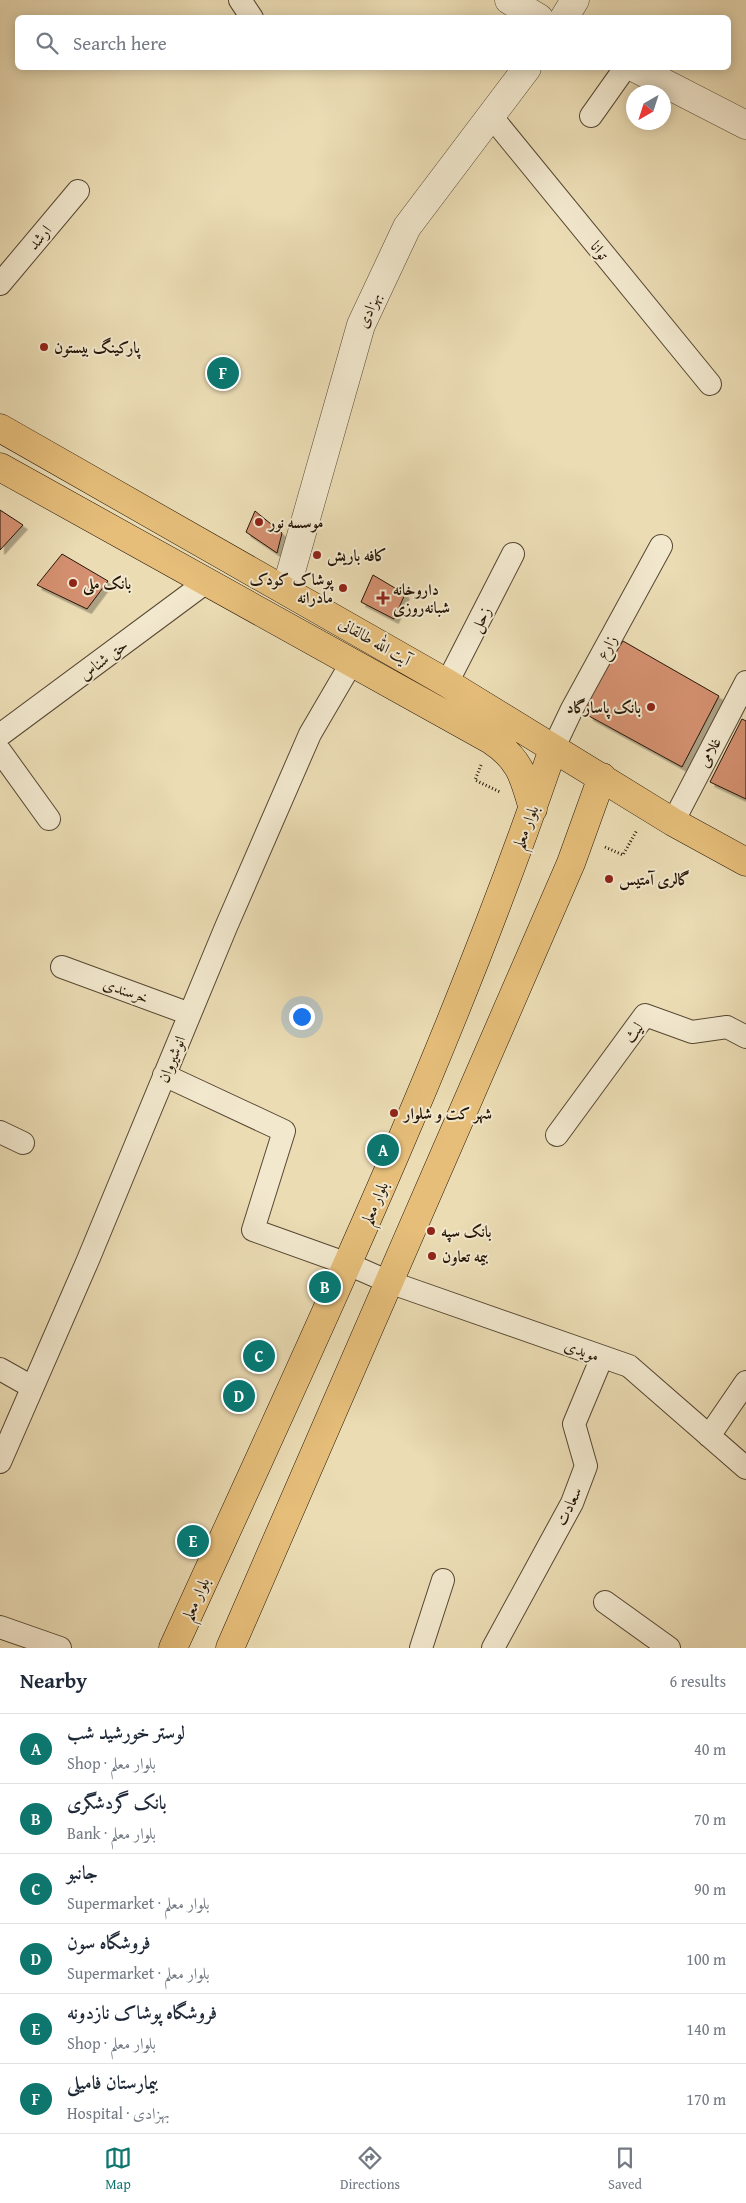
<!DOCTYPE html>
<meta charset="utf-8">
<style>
body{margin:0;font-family:"Gentium Book Plus",Amiri,serif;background:#f6f6f7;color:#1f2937}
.compass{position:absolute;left:626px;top:85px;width:45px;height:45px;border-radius:50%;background:#fff;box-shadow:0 2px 12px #0003;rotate:219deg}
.you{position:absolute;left:301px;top:1016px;width:18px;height:18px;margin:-12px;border:4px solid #fff;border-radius:50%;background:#1a73e8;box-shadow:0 0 0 8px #1a73e833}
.badge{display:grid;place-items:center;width:32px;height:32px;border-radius:50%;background:#0f766e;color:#fff;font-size:16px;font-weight:700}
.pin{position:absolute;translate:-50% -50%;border:2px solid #fff;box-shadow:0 1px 5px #0006}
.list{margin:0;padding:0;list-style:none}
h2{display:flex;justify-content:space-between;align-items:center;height:65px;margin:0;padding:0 20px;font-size:21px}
h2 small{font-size:16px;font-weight:400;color:#747a83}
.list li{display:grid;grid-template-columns:32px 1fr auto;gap:15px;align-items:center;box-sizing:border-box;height:70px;padding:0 20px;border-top:1px solid #e0e1e3}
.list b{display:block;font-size:19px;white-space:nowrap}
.list p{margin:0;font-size:16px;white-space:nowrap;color:#747a83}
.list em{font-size:16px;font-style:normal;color:#747a83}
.icon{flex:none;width:28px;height:28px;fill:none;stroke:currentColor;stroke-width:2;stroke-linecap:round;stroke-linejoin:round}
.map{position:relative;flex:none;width:746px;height:1648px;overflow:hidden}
.search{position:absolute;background:#fff;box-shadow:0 2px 12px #0003;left:15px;right:15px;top:15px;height:55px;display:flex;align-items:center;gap:12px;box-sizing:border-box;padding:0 18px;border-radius:8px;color:#747a83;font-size:19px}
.sheet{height:485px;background:#fff}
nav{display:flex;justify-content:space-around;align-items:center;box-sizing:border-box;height:70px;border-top:1px solid #e0e1e3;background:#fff;font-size:14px;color:#747a83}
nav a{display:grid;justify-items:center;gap:2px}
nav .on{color:#0f766e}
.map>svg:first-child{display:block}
.building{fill:#d4906f;stroke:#251506;filter:url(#shadow)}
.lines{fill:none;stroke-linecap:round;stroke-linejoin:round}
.minor-casing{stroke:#564732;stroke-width:24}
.tertiary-casing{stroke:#564732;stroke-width:29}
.primary-casing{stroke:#251506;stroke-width:29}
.path{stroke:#251506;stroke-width:3;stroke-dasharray:1 2.5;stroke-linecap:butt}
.minor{stroke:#f2e8ce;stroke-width:22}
.tertiary{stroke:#f2e8ce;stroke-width:28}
.primary{stroke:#e6be7a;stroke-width:28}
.poi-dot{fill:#8f2418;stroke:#f2e8ce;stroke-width:2}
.labels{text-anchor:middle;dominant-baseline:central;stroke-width:4;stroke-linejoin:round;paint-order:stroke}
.street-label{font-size:16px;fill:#251506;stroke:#f2e8ce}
.poi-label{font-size:16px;font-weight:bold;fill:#251506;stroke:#f2e8ce;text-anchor:start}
</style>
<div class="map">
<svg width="746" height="1648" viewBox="0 0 746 1648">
<defs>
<filter id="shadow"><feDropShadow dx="4.5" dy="4.5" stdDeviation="0" flood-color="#0004"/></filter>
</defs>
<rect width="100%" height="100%" fill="#ebdcb4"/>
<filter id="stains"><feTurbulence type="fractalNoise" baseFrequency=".004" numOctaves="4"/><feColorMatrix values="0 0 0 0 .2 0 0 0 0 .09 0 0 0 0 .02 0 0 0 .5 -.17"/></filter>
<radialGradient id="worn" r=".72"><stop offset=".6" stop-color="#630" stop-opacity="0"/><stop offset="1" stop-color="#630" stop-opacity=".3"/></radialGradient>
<path class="building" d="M 0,510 L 23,525 L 0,550 Z
M 255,511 L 282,533 L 277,553 L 246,532 Z
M 62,554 L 108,581 L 87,609 L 37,585 Z
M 373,575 L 405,594 L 394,619 L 361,602 Z
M 623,641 L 719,696 L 682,767 L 589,716 L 587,698 Z
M 742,719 L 746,721 L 746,799 L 710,782 Z"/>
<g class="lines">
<defs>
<path id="minor" d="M 240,0 L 252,18
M 491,116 L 710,384
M 591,116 L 625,68
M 0,284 L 78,191
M 447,683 L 513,554
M 0,735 L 205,583
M 553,749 L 572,709 L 661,546
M 0,751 L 49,819
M 673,822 L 746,682
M 62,967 L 190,1014
M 164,1075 L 284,1131 L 253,1230 L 348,1264 L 389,1282 L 629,1366 L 746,1468
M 0,1132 L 23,1143
M 557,1135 L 645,1015 L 692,1032 L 727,1027 L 746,1037
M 0,1369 L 32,1387
M 709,1436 L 746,1382
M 0,1462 L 88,1260 L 226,927 L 310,734 L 352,662
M 605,1602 L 669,1648
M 0,1627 L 60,1648
M 421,1648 L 443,1580
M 493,1648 L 572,1503 L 586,1466 L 574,1424 L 602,1357"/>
<path id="tertiary" d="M 509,0 L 539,18
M 564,18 L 575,0
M 635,68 L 746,125
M 286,589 L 361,325 L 407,227 L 527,68"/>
<path id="primary" d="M 0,428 L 447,683 L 673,822 L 746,862
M 0,467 L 491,740 C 520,759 524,777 533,809
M 173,1648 C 308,1352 448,1057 553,749
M 230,1648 L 571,863 L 602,777"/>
</defs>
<use href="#minor" class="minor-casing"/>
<use href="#tertiary" class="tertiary-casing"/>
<use href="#primary" class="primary-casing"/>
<path class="path" d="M 481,765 L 475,780 L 500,792
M 605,847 L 623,855 L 637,830"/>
<use href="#minor" class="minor"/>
<use href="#tertiary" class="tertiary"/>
<use href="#primary" class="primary"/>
</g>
<g class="poi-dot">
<circle cx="44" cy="347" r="5"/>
<circle cx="259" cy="522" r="5"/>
<circle cx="317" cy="555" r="5"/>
<circle cx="73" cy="583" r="5"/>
<circle cx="343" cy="588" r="5"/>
<path d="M380.5 590.5h5v5h5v5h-5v5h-5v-5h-5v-5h5z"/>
<circle cx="651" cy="707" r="5"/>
<circle cx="609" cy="879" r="5"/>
<circle cx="394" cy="1113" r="5"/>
<circle cx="431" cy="1231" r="5"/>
<circle cx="432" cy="1256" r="5"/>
</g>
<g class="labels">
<g class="street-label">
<text transform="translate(39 237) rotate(-50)">ارشد</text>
<text transform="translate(600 250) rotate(51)">توانا</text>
<text transform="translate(368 310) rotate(-67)">بهزادی</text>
<text transform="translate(480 619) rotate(-63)">زحل</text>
<text transform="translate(375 641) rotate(30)">آیت الله طالقانی</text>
<text transform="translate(606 647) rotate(-61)">زارع</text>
<text transform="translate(103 659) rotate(-37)">حق شناس</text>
<text transform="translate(709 752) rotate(-62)">غلامی</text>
<text transform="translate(525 827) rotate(-69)">بلوار معلم</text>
<text transform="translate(126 990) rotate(20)">خرسندی</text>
<text transform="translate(633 1032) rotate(-53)">لیث</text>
<text transform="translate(171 1059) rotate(-68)">انوشیروان</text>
<text transform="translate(374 1203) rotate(-67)">بلوار معلم</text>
<text transform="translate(582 1350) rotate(19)">مویدی</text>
<text transform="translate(568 1506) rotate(-65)">سعادت</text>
<text transform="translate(195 1599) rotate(-66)">بلوار معلم</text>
</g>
<g class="poi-label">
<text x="54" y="347">پارکینگ بیستون</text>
<text x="269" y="522">موسسه نور</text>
<text x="327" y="555">کافه باریش</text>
<text x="333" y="579" text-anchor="end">پوشاک کودک<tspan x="333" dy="18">مادرانه</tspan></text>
<text x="83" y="583">بانک ملی</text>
<text x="393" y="589">داروخانه<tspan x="393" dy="18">شبانه‌روزی</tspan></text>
<text x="641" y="707" text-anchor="end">بانک پاسارگاد</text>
<text x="619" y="879">گالری آمتیس</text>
<text x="404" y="1113">شهر کت و شلوار</text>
<text x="441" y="1231">بانک سپه</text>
<text x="442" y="1256">بیمه تعاون</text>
</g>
</g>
<rect width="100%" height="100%" filter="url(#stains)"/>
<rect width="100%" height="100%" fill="url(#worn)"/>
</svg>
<svg class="compass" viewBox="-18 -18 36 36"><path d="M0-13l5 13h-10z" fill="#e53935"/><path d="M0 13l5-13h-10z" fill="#747a83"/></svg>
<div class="you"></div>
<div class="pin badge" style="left:383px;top:1150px">A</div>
<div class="pin badge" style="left:325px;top:1287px">B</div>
<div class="pin badge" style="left:259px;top:1356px">C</div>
<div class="pin badge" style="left:239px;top:1396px">D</div>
<div class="pin badge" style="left:193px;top:1541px">E</div>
<div class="pin badge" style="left:223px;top:373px">F</div>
<div class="search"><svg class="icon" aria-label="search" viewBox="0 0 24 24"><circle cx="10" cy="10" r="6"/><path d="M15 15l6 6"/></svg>Search here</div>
</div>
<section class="sheet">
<h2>Nearby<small>6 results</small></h2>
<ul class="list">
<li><span class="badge">A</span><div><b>لوستر خورشید شب</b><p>Shop · بلوار معلم</p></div><em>40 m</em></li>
<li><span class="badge">B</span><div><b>بانک گردشگری</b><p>Bank · بلوار معلم</p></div><em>70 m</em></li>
<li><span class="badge">C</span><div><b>جانبو</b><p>Supermarket · بلوار معلم</p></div><em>90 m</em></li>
<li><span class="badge">D</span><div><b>فروشگاه سون</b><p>Supermarket · بلوار معلم</p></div><em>100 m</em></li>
<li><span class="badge">E</span><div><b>فروشگاه پوشاک نازدونه</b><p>Shop · بلوار معلم</p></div><em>140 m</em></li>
<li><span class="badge">F</span><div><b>بیمارستان فامیلی</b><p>Hospital · بهزادی</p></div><em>170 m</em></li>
</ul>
</section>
<nav>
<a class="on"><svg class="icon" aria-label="map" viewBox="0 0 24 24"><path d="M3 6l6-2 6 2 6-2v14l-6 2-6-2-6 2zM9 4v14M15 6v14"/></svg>Map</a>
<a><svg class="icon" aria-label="directions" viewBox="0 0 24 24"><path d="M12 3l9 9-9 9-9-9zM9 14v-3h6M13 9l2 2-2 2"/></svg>Directions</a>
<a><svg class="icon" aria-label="saved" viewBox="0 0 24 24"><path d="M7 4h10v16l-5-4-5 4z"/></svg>Saved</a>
</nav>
